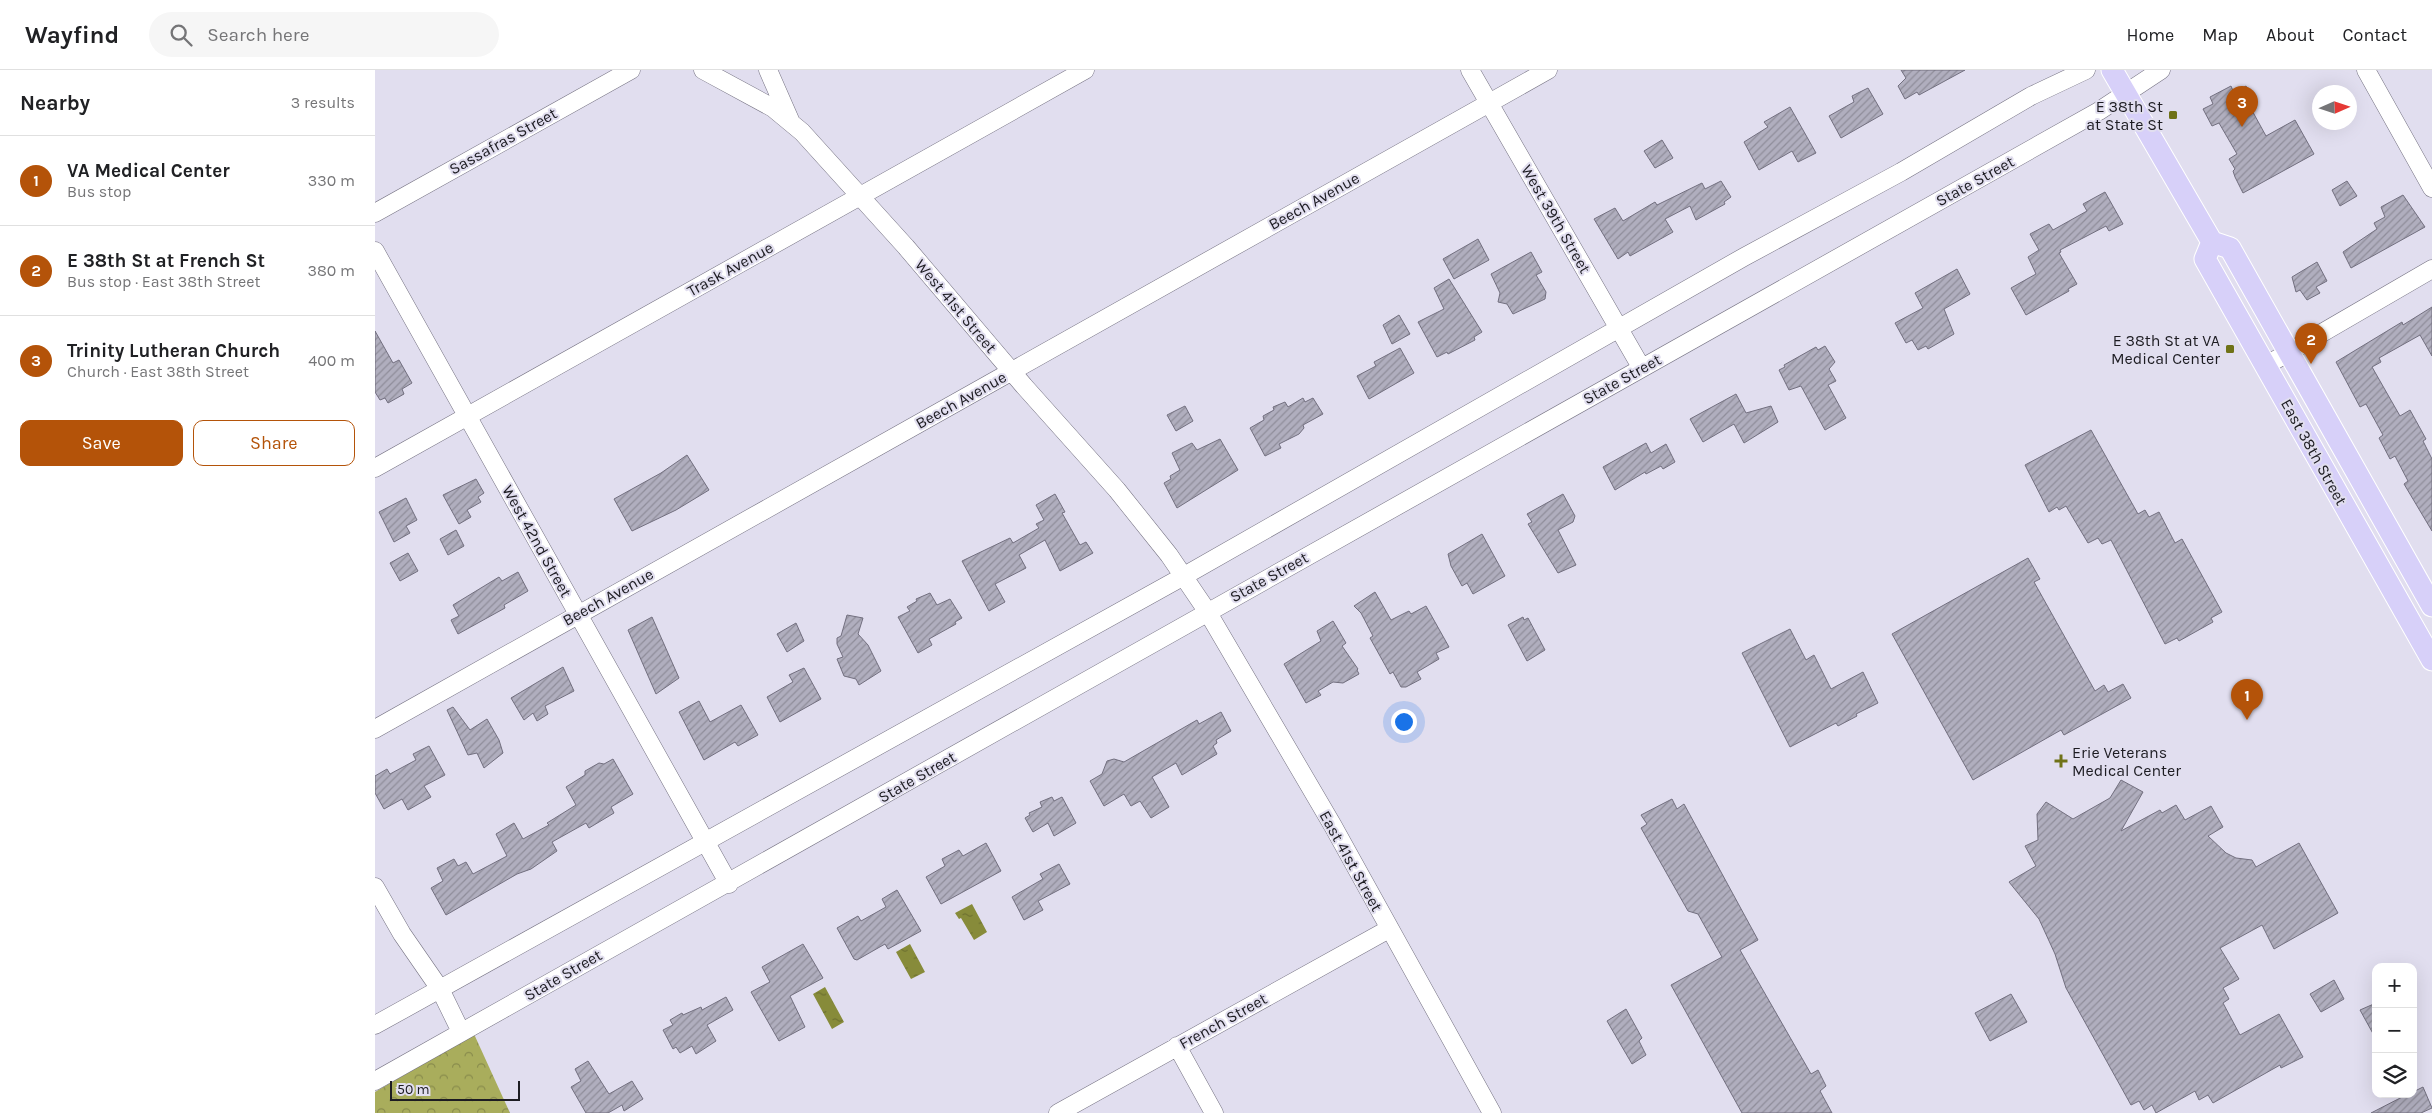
<!DOCTYPE html>
<meta charset="utf-8">
<style>
body{margin:0;font-family:Karla,sans-serif;background:#f6f6f6;color:#202124}
.controls{position:absolute;right:15px;bottom:15px;display:grid;overflow:hidden;border-radius:10px;box-shadow:0 5px 20px #0002}
.controls button{width:45px;height:45px;display:grid;place-items:center;padding:0;border:0;border-bottom:1px solid #e0e0e0;background:#fff;color:#202124;font:25px sans-serif}
.compass{position:absolute;left:1937px;top:15px;width:45px;height:45px;border-radius:50%;background:#fff;box-shadow:0 5px 20px #0002;rotate:87deg}
.scale{position:absolute;left:15px;bottom:12px;width:130px;box-sizing:border-box;padding-left:5px;border:2px solid #1d1c22;border-top:0;font-size:14px;line-height:18px;white-space:nowrap;color:#1d1c22;-webkit-text-stroke:4px #e1deef;paint-order:stroke}
.you{position:absolute;left:1028px;top:651px;width:18px;height:18px;margin:-12px;border:4px solid #fff;border-radius:50%;background:#1a73e8;box-shadow:0 0 0 8px #1a73e833}
.badge{display:grid;place-items:center;width:32px;height:32px;border-radius:50%;background:#b45309;color:#fff;font-size:16px;font-weight:700}
.pin{position:absolute;translate:-50% -41px;filter:drop-shadow(0 1px 2px #0008)}
.pin::after{content:'';position:absolute;top:26px;width:18px;height:15px;background:inherit;clip-path:polygon(0 0,100% 0,50% 100%)}
.list{margin:0;padding:0;list-style:none}
h2{display:flex;justify-content:space-between;align-items:center;height:65px;margin:0;padding:0 20px;font-size:21px}
h2 small{font-size:16px;font-weight:400;color:#757577}
.list li{display:grid;grid-template-columns:32px 1fr auto;gap:15px;align-items:center;box-sizing:border-box;height:90px;padding:0 20px;border-top:1px solid #e0e0e0}
.list b{display:block;font-size:19px;white-space:nowrap}
.list p{margin:0;font-size:16px;white-space:nowrap;color:#757577}
.list em{font-size:16px;font-style:normal;color:#757577}
.actions{display:flex;gap:10px;padding:15px 20px}
.actions a{flex:1;padding:11px 0;border:1px solid #b45309;border-radius:10px;text-align:center;font-size:18px;color:#b45309}
.actions .main{background:#b45309;color:#fff}
.icon{flex:none;width:28px;height:28px;fill:none;stroke:currentColor;stroke-width:2;stroke-linecap:round;stroke-linejoin:round}
.map{position:relative;flex:none;width:2057px;height:1043px;overflow:hidden}
header{display:flex;align-items:center;gap:30px;box-sizing:border-box;height:70px;padding:0 25px;background:#fff;border-bottom:1px solid #e0e0e0}
header strong{font-size:24px}
nav{display:flex;gap:28px;margin-inline-start:auto;font-size:18px}
.search{width:350px;height:45px;background:#f6f6f6;display:flex;align-items:center;gap:12px;box-sizing:border-box;padding:0 18px;border-radius:28px;color:#757577;font-size:19px}
main{display:flex}
aside{flex:1;background:#fff}
.map>svg:first-child{display:block}
.forest{fill:url(#forest-crowns)}
.water{fill:url(#water-ripples)}
.building{fill:url(#building-hatch);stroke:#726f7f}
.lines{fill:none;stroke-linecap:round;stroke-linejoin:round}
.minor-casing{stroke:#757282;stroke-width:19}
.major-casing{stroke:#fff;stroke-width:23}
.minor{stroke:#fff;stroke-width:18}
.major{stroke:#d7d0f9;stroke-width:21}
.poi-dot{fill:#6f7217;stroke:#e1deef;stroke-width:2}
.labels{text-anchor:middle;dominant-baseline:central;stroke-width:4;stroke-linejoin:round;paint-order:stroke}
.poi-label{font-size:16px;fill:#1d1c22;stroke:#e1deef;text-anchor:end}
.street-label{font-size:16px;fill:#1d1c22;stroke:#e1deef}
</style>
<header>
<strong>Wayfind</strong>
<div class="search"><svg class="icon" aria-label="search" viewBox="0 0 24 24"><circle cx="10" cy="10" r="6"/><path d="M15 15l6 6"/></svg>Search here</div>
<nav><a>Home</a><a>Map</a><a>About</a><a>Contact</a></nav>
</header>
<main>
<aside>
<h2>Nearby<small>3 results</small></h2>
<ul class="list">
<li><span class="badge">1</span><div><b>VA Medical Center</b><p>Bus stop</p></div><em>330 m</em></li>
<li><span class="badge">2</span><div><b>E 38th St at French St</b><p>Bus stop · East 38th Street</p></div><em>380 m</em></li>
<li><span class="badge">3</span><div><b>Trinity Lutheran Church</b><p>Church · East 38th Street</p></div><em>400 m</em></li>
</ul>
<div class="actions"><a class="main">Save</a><a>Share</a></div>
</aside>
<div class="map">
<svg width="2057" height="1043" viewBox="0 0 2057 1043">
<defs>
<pattern id="forest-crowns" width="20" height="18" patternUnits="userSpaceOnUse" patternTransform="scale(1.25)"><rect width="20" height="18" fill="#a9ad5c"/><path d="M2 6a3 3 0 1 1 6 0M12 15a3 3 0 1 1 6 0" fill="none" stroke="#898c4c"/></pattern>
<pattern id="water-ripples" width="26" height="14" patternUnits="userSpaceOnUse" patternTransform="scale(1.25)"><rect width="26" height="14" fill="#878b3a"/><path d="M2 4q2-2 4 0t4 0M15 11q2-2 4 0t4 0" fill="none" stroke="#6e7130"/></pattern>
<pattern id="building-hatch" width="6" height="6" patternUnits="userSpaceOnUse" patternTransform="scale(1.25)"><rect width="6" height="6" fill="#b0aebe"/><path d="M-1 1l2-2M0 6l6-6M5 7l2-2" fill="none" stroke="#8f8d9a"/></pattern>
</defs>
<rect width="100%" height="100%" fill="#e1deef"/>
<path class="forest" d="M 99,964 L 135,1043 L 0,1043 L 0,1022 Z"/>
<path class="water" d="M 597,834 L 612,862 L 599,870 L 586,848 L 584,849 L 580,843 Z
M 535,874 L 550,902 L 536,909 L 521,882 Z
M 450,917 L 469,952 L 457,959 L 438,924 Z"/>
<path class="building" d="M 1526,0 L 1590,0 L 1544,25 L 1542,22 L 1530,29 L 1523,16 L 1531,8 Z
M 1856,16 L 1859,23 L 1871,16 L 1880,32 L 1874,35 L 1891,66 L 1920,50 L 1939,84 L 1868,123 L 1860,107 L 1858,101 L 1860,99 L 1854,89 L 1862,84 L 1844,53 L 1837,56 L 1828,39 L 1838,34 L 1835,27 Z
M 1493,18 L 1508,44 L 1466,68 L 1454,46 L 1479,32 L 1477,26 Z
M 1415,37 L 1441,83 L 1423,92 L 1417,81 L 1384,100 L 1369,72 L 1393,57 L 1389,52 Z
M 1287,70 L 1298,88 L 1280,98 L 1269,81 Z
M 1346,111 L 1356,127 L 1349,132 L 1350,134 L 1321,150 L 1315,136 L 1290,149 L 1298,162 L 1255,186 L 1253,182 L 1243,189 L 1219,149 L 1240,138 L 1248,151 L 1280,132 L 1282,135 L 1327,113 L 1330,119 Z
M 1972,111 L 1982,126 L 1965,136 L 1957,120 Z
M 1730,122 L 1748,154 L 1734,161 L 1731,156 L 1685,180 L 1686,182 L 1684,183 L 1702,214 L 1693,219 L 1694,221 L 1651,245 L 1636,218 L 1661,204 L 1653,187 L 1664,180 L 1655,164 L 1674,154 L 1678,160 L 1712,141 L 1708,134 Z
M 2028,125 L 2050,157 L 1976,198 L 1968,182 L 2002,159 L 1999,153 L 2010,147 L 2006,137 Z
M 1103,169 L 1114,190 L 1079,209 L 1068,189 Z
M 1156,182 L 1167,202 L 1161,205 L 1171,222 L 1170,229 L 1138,244 L 1132,234 L 1123,232 L 1125,223 L 1116,204 Z
M 1942,192 L 1952,211 L 1941,217 L 1945,223 L 1932,230 L 1925,220 L 1921,222 L 1917,207 Z
M 1582,199 L 1595,224 L 1569,239 L 1579,264 L 1553,279 L 1551,276 L 1543,280 L 1537,270 L 1531,273 L 1520,253 L 1548,238 L 1540,223 Z
M 1074,209 L 1107,262 L 1099,267 L 1100,270 L 1073,284 L 1072,282 L 1062,287 L 1043,252 L 1069,239 L 1059,218 Z
M 2057,237 L 2057,286 L 2045,265 L 2004,288 L 2006,292 L 1997,297 L 2025,346 L 2035,340 L 2051,369 L 2048,371 L 2057,389 L 2057,461 L 2029,414 L 2033,411 L 2020,386 L 2015,389 L 2004,368 L 2008,365 L 1991,334 L 1985,337 L 1961,292 L 2027,252 L 2028,255 Z
M 1024,245 L 1035,264 L 1017,274 L 1008,255 Z
M 0,261 L 18,293 L 24,290 L 37,313 L 27,319 L 29,324 L 13,333 L 10,328 L 5,330 L 0,322 Z
M 1450,276 L 1460,292 L 1454,299 L 1461,311 L 1453,315 L 1471,348 L 1450,360 L 1426,316 L 1414,320 L 1404,300 L 1410,297 L 1409,295 L 1441,277 L 1443,280 Z
M 1025,278 L 1039,303 L 994,329 L 982,306 L 1001,296 L 999,292 Z
M 1361,324 L 1371,343 L 1396,336 L 1403,352 L 1369,373 L 1359,354 L 1328,372 L 1315,349 Z
M 928,328 L 930,332 L 938,328 L 948,344 L 928,355 L 929,358 L 924,364 L 904,374 L 906,378 L 890,386 L 875,358 L 889,350 L 888,346 L 899,340 L 898,337 L 910,332 L 913,337 Z
M 810,336 L 818,351 L 801,361 L 792,345 Z
M 1716,360 L 1763,444 L 1770,440 L 1774,447 L 1784,442 L 1800,473 L 1807,469 L 1847,542 L 1836,548 L 1838,552 L 1804,571 L 1802,568 L 1790,574 L 1736,470 L 1727,474 L 1723,468 L 1713,473 L 1691,436 L 1684,440 L 1682,437 L 1674,442 L 1650,395 Z
M 845,369 L 863,400 L 802,438 L 789,413 L 796,409 L 795,406 L 805,400 L 797,383 L 817,373 L 822,380 Z
M 1271,373 L 1276,383 L 1291,374 L 1300,392 L 1288,399 L 1286,396 L 1271,404 L 1270,402 L 1240,420 L 1228,397 Z
M 312,385 L 334,420 L 301,440 L 257,461 L 239,429 L 286,403 Z
M 101,409 L 109,423 L 103,427 L 106,432 L 92,440 L 96,447 L 84,454 L 68,425 Z
M 680,424 L 690,442 L 687,443 L 705,475 L 711,472 L 718,483 L 685,501 L 670,470 L 644,485 L 651,498 L 620,514 L 630,532 L 614,541 L 587,491 L 635,468 L 638,473 L 664,458 L 661,454 L 669,450 L 661,435 Z
M 1188,424 L 1200,446 L 1198,452 L 1183,460 L 1201,495 L 1183,503 L 1153,454 L 1157,452 L 1152,444 Z
M 31,428 L 42,450 L 31,456 L 35,463 L 19,472 L 4,442 Z
M 81,460 L 89,476 L 73,485 L 65,469 Z
M 1107,464 L 1130,506 L 1098,524 L 1092,513 L 1087,516 L 1076,496 L 1073,484 Z
M 33,483 L 43,501 L 25,511 L 15,493 Z
M 1653,488 L 1665,509 L 1659,512 L 1720,621 L 1729,615 L 1733,622 L 1748,614 L 1756,628 L 1689,665 L 1686,660 L 1598,710 L 1517,564 Z
M 143,502 L 153,521 L 129,535 L 130,538 L 83,564 L 76,550 L 84,546 L 78,535 L 124,507 L 127,511 Z
M 1000,522 L 1016,550 L 1034,541 L 1036,544 L 1051,536 L 1074,577 L 1061,583 L 1064,589 L 1042,602 L 1046,609 L 1031,617 L 1026,617 L 1018,602 L 1015,604 L 995,568 L 998,566 L 986,543 L 979,536 Z
M 555,523 L 562,535 L 575,529 L 587,548 L 580,552 L 581,554 L 554,569 L 557,575 L 543,583 L 523,547 L 535,541 L 532,537 L 542,531 L 541,529 Z
M 472,545 L 488,548 L 483,564 L 493,575 L 506,601 L 484,615 L 481,609 L 469,606 L 462,589 L 468,587 L 462,574 L 462,568 L 466,566 Z
M 277,547 L 304,608 L 281,624 L 253,560 Z
M 1148,547 L 1149,550 L 1153,548 L 1170,580 L 1152,591 L 1133,555 Z
M 958,551 L 971,573 L 967,576 L 983,599 L 982,600 L 984,604 L 968,613 L 958,612 L 943,621 L 946,625 L 931,633 L 909,594 L 946,571 L 942,561 Z
M 421,553 L 429,571 L 412,582 L 402,564 Z
M 1415,559 L 1431,590 L 1439,585 L 1456,619 L 1488,602 L 1503,633 L 1481,644 L 1482,646 L 1463,656 L 1461,653 L 1415,677 L 1367,583 Z
M 188,597 L 199,621 L 170,636 L 173,644 L 162,651 L 158,643 L 149,650 L 136,628 Z
M 429,598 L 446,629 L 405,652 L 392,627 L 418,612 L 414,605 Z
M 324,631 L 335,652 L 366,635 L 383,665 L 363,676 L 360,672 L 329,690 L 304,642 Z
M 78,637 L 95,660 L 112,649 L 124,670 L 128,683 L 109,698 L 102,683 L 93,685 L 72,640 Z
M 846,642 L 856,661 L 841,670 L 842,673 L 838,676 L 842,684 L 807,705 L 801,693 L 777,707 L 794,737 L 776,748 L 765,731 L 756,736 L 749,724 L 729,736 L 715,711 L 727,704 L 732,691 L 739,689 L 749,692 L 822,650 L 824,654 Z
M 54,676 L 70,705 L 49,716 L 56,727 L 33,740 L 27,729 L 9,739 L 0,723 L 0,706 L 12,699 L 15,704 L 41,690 L 38,684 Z
M 238,689 L 258,724 L 236,737 L 239,743 L 214,758 L 211,753 L 177,772 L 182,781 L 156,799 L 142,804 L 71,845 L 56,818 L 68,811 L 62,798 L 79,789 L 83,796 L 91,792 L 98,804 L 132,786 L 121,764 L 139,753 L 148,769 L 174,755 L 172,753 L 201,735 L 191,717 L 210,705 L 210,701 L 224,693 L 229,694 Z
M 1746,710 L 1768,722 L 1746,761 L 1785,740 L 1787,743 L 1801,735 L 1810,750 L 1836,736 L 1848,757 L 1833,766 L 1851,783 L 1861,788 L 1877,790 L 1881,797 L 1924,773 L 1963,843 L 1899,879 L 1887,855 L 1845,878 L 1864,909 L 1848,918 L 1854,929 L 1848,933 L 1865,965 L 1904,944 L 1928,987 L 1906,998 L 1905,995 L 1838,1033 L 1833,1025 L 1824,1030 L 1820,1021 L 1781,1043 L 1777,1035 L 1769,1040 L 1764,1031 L 1756,1035 L 1691,918 L 1680,884 L 1664,849 L 1634,812 L 1661,796 L 1650,776 L 1663,770 L 1662,744 L 1671,732 L 1698,749 L 1735,728 Z
M 677,727 L 679,731 L 687,727 L 701,753 L 679,766 L 673,753 L 658,762 L 650,748 L 655,745 L 654,743 L 667,737 L 665,732 Z
M 1297,729 L 1302,739 L 1309,734 L 1383,870 L 1365,880 L 1436,1004 L 1443,1000 L 1451,1016 L 1445,1021 L 1457,1043 L 1367,1043 L 1296,915 L 1347,887 L 1323,844 L 1313,841 L 1266,758 L 1272,754 L 1266,745 Z
M 611,773 L 626,801 L 566,834 L 551,807 L 570,796 L 567,789 L 584,780 L 588,786 Z
M 684,794 L 695,814 L 663,831 L 668,840 L 649,850 L 637,827 L 668,809 L 665,804 Z
M 522,820 L 546,861 L 513,879 L 510,874 L 482,890 L 479,889 L 462,858 L 483,846 L 486,851 L 511,837 L 507,829 Z
M 428,874 L 448,908 L 415,926 L 430,957 L 404,971 L 376,922 L 395,912 L 387,897 Z
M 1959,910 L 1969,929 L 1946,942 L 1935,924 Z
M 1636,924 L 1652,952 L 1615,971 L 1600,943 Z
M 351,927 L 358,940 L 332,955 L 341,971 L 321,984 L 317,976 L 305,983 L 301,977 L 298,979 L 288,960 L 298,955 L 295,950 L 307,943 L 308,945 L 326,937 L 327,940 Z
M 2001,933 L 2001,969 L 1985,940 Z
M 1251,939 L 1267,968 L 1264,971 L 1271,985 L 1257,994 L 1232,951 Z
M 213,991 L 234,1024 L 257,1011 L 268,1029 L 249,1041 L 247,1035 L 233,1043 L 211,1043 L 196,1017 L 206,1011 L 200,999 Z
M 2048,1017 L 2057,1038 L 2046,1043 L 1996,1043 L 2033,1024 L 2038,1024 L 2038,1022 Z"/>
<g class="lines">
<defs>
<path id="minor" d="M 328,0 L 398,38 L 427,62 L 531,177 L 649,316 L 742,420 L 794,485 L 832,541 L 958,756 L 1117,1043
M 393,0 L 415,50
M 1095,0 L 1266,297
M 1991,0 L 2057,118
M 0,143 L 256,0
M 0,181 L 354,814
M 1890,296 L 2057,199
M 0,398 L 710,0
M 0,659 L 1173,0
M 0,817 L 27,864 L 65,919 L 86,962
M 0,955 L 809,506 L 1369,187 L 1526,102 L 1656,26 L 1711,0
M 802,976 L 839,1043
M 0,1011 L 1724,41 L 1786,0
M 683,1043 L 1014,859"/>
<path id="major" d="M 1737,0 L 1837,172
M 2057,536 L 1855,178 L 1837,172 L 1830,189 L 2057,590"/>
</defs>
<use href="#minor" class="minor-casing"/>
<use href="#major" class="major-casing"/>
<use href="#minor" class="minor"/>
<use href="#major" class="major"/>
</g>
<g class="poi-dot">
<rect x="1793" y="40" width="10" height="10" rx="2.5"/>
<rect x="1850" y="274" width="10" height="10" rx="2.5"/>
<path d="M1683.5 683.5h5v5h5v5h-5v5h-5v-5h-5v-5h5z"/>
</g>
<g class="labels">
<g class="poi-label">
<text x="1788" y="36">E 38th St<tspan x="1788" dy="18">at State St</tspan></text>
<text x="1845" y="270">E 38th St at VA<tspan x="1845" dy="18">Medical Center</tspan></text>
<text x="1697" y="682" text-anchor="start">Erie Veterans<tspan x="1697" dy="18">Medical Center</tspan></text>
</g>
<g class="street-label">
<text transform="translate(128 71) rotate(-29)">Sassafras Street</text>
<text transform="translate(1600 111) rotate(-29)">State Street</text>
<text transform="translate(939 131) rotate(-29)">Beech Avenue</text>
<text transform="translate(1181 149) rotate(60)">West 39th Street</text>
<text transform="translate(355 199) rotate(-29)">Trask Avenue</text>
<text transform="translate(581 236) rotate(50)">West 41st Street</text>
<text transform="translate(1247 309) rotate(-29)">State Street</text>
<text transform="translate(586 330) rotate(-29)">Beech Avenue</text>
<text transform="translate(1939 382) rotate(61)">East 38th Street</text>
<text transform="translate(162 471) rotate(61)">West 42nd Street</text>
<text transform="translate(894 507) rotate(-29)">State Street</text>
<text transform="translate(233 527) rotate(-29)">Beech Avenue</text>
<text transform="translate(542 707) rotate(-30)">State Street</text>
<text transform="translate(976 791) rotate(61)">East 41st Street</text>
<text transform="translate(188 905) rotate(-30)">State Street</text>
<text transform="translate(848 951) rotate(-29)">French Street</text>
</g>
</g>
</svg>
<div class="controls">
<button>+</button>
<button>−</button>
<button><svg class="icon" aria-label="layers" viewBox="0 0 24 24"><path d="M12 4l9 5-9 5-9-5zM3 14l9 5 9-5"/></svg></button>
</div>
<svg class="compass" viewBox="-18 -18 36 36"><path d="M0-13l5 13h-10z" fill="#e53935"/><path d="M0 13l5-13h-10z" fill="#757577"/></svg>
<div class="scale">50 m</div>
<div class="you"></div>
<div class="pin badge" style="left:1872px;top:650px">1</div>
<div class="pin badge" style="left:1936px;top:294px">2</div>
<div class="pin badge" style="left:1867px;top:57px">3</div>
</div>
</main>
